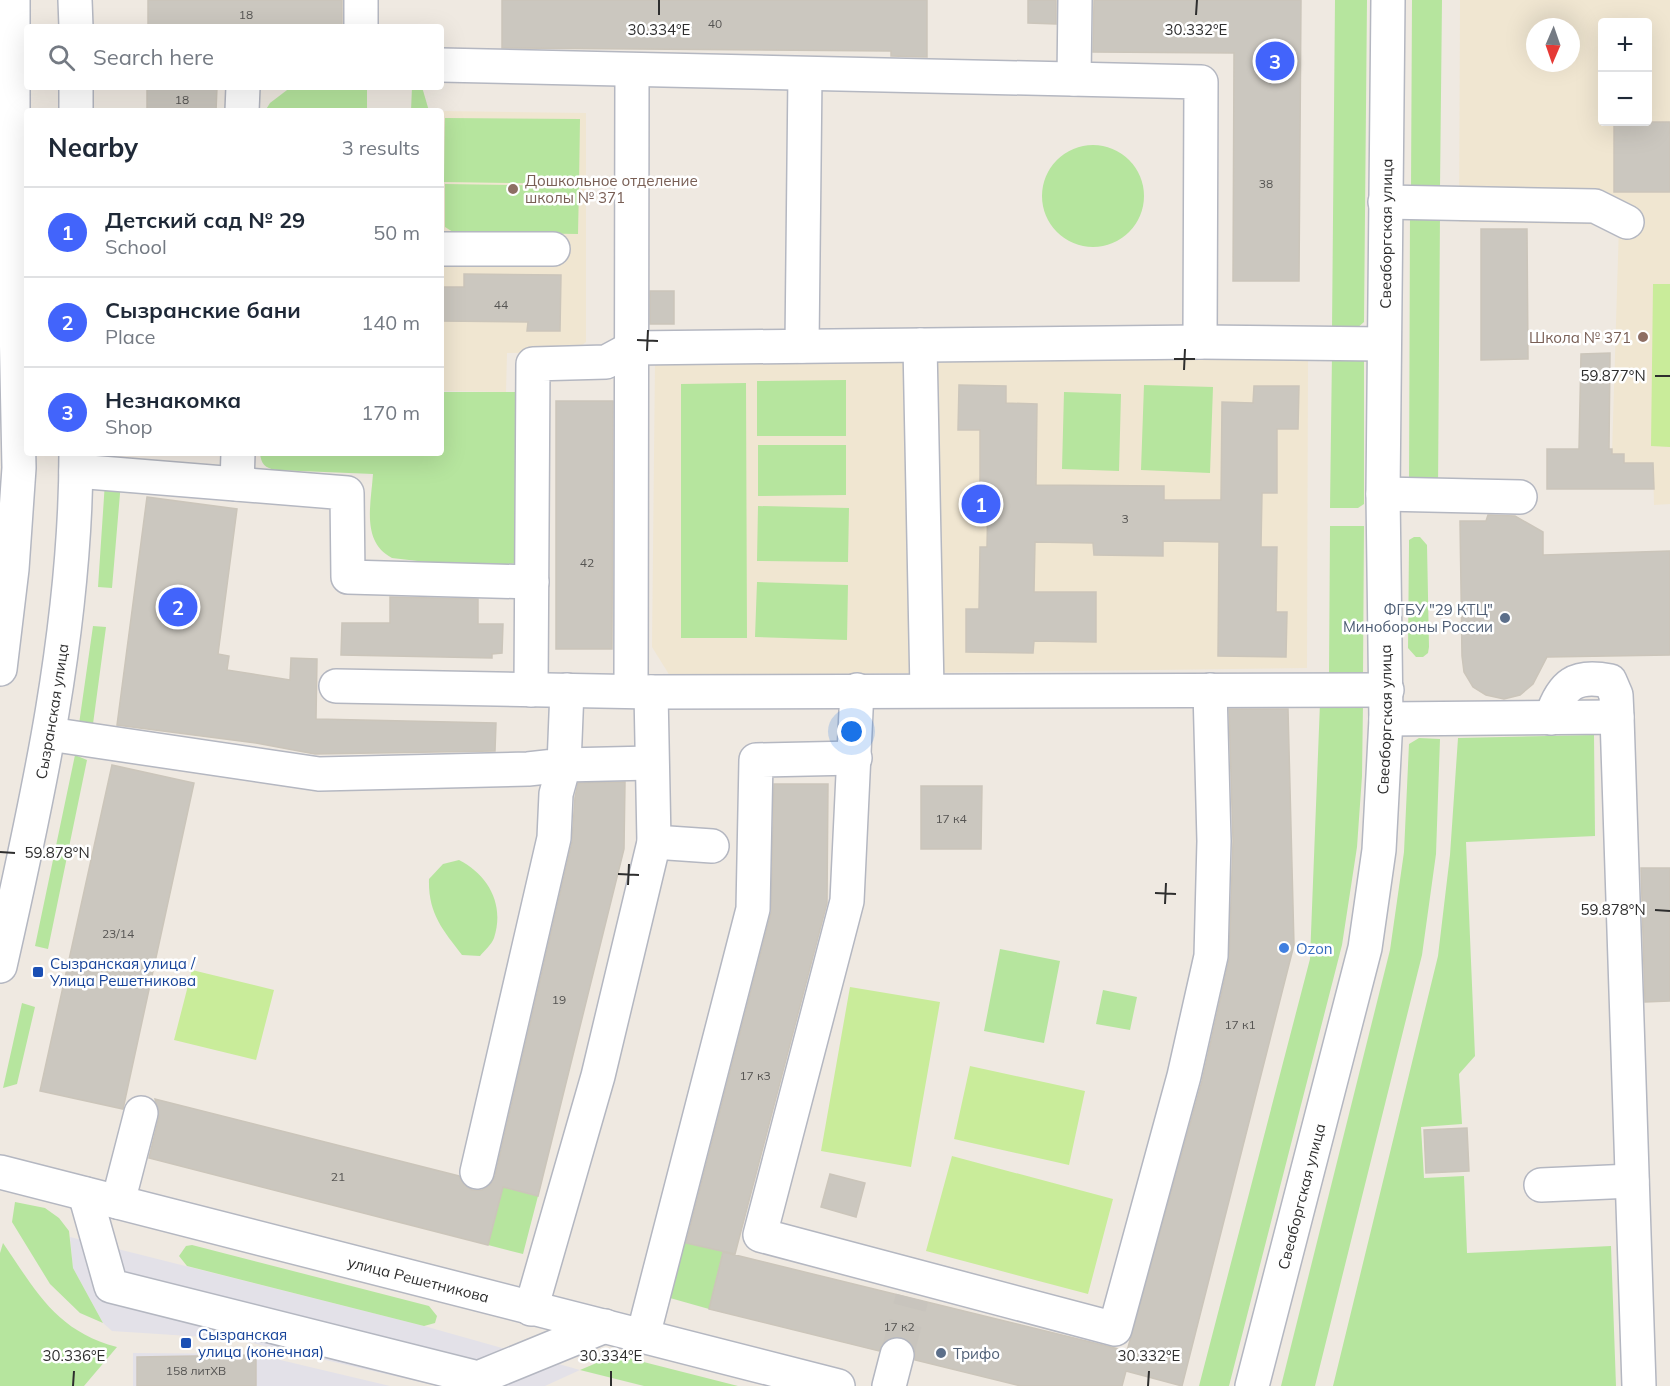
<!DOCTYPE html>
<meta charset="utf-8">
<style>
body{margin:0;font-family:Mulish,sans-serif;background:#f2f2f3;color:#1f2937}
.controls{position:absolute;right:18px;top:18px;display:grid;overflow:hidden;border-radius:6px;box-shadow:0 6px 24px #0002}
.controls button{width:54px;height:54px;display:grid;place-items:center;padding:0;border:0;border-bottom:2px solid #e0e1e3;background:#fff;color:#1f2937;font:30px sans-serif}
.compass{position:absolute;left:1526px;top:18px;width:54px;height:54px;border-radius:50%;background:#fff;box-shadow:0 6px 24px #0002;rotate:182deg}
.you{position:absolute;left:852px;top:732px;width:21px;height:21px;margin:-15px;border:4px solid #fff;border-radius:50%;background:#1a73e8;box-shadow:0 0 0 9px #1a73e833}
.badge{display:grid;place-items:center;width:39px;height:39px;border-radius:50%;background:#4264fb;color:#fff;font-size:20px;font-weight:700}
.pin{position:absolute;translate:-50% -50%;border:3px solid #fff;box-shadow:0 2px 6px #0006}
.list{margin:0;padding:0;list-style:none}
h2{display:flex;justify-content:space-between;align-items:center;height:78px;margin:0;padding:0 24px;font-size:26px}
h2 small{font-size:20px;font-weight:400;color:#747a83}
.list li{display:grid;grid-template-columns:39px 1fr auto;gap:18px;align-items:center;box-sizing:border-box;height:90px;padding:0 24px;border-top:2px solid #e0e1e3}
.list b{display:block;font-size:22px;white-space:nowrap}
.list p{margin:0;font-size:20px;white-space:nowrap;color:#747a83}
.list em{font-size:20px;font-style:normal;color:#747a83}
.icon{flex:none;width:33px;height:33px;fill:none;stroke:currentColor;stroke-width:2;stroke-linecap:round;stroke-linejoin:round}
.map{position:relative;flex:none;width:1670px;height:1386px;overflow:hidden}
.search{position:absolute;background:#fff;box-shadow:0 6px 24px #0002;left:24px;top:24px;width:420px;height:66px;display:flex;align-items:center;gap:15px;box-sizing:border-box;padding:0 21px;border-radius:6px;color:#747a83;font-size:22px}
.panel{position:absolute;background:#fff;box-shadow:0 6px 24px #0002;left:24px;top:108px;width:420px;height:348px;border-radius:6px}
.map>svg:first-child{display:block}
.industrial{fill:#e3e1e8}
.education{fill:#f0e6d1;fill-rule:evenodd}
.green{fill:#b6e59e}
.pitch{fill:#c9ec9a}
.building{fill:#cbc7bf;stroke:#cbc5ba;stroke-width:1.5}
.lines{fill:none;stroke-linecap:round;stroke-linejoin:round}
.minor-tunnel{stroke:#c8c4bd;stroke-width:33;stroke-dasharray:33 16;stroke-linecap:butt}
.minor-casing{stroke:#b4b7c1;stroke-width:36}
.minor{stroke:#fff;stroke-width:33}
.ticks{fill:none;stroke:#2e2e2e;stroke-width:2}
.education-dot{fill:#8d6e63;stroke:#fff;stroke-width:2}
.service-dot{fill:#5c6f8a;stroke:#fff;stroke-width:2}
.shop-dot{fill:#3f7fe0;stroke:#fff;stroke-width:2}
.transit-dot{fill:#1a4fb4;stroke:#fff;stroke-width:2}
.labels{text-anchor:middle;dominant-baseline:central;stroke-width:5;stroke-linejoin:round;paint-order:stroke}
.number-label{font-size:12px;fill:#555452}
.education-label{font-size:15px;fill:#785e54;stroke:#fff;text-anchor:start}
.street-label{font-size:15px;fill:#2e2e2e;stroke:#fff}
.service-label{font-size:15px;fill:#4e5e75;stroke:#fff;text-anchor:end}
.shop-label{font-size:15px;fill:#366cbe;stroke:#fff;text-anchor:start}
.transit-label{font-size:15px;fill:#164399;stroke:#fff;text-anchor:start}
.ticks-label{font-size:15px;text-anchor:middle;fill:#2e2e2e;stroke:#fff;stroke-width:5;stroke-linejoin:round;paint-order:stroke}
</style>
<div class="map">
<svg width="1670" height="1386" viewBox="0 0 1670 1386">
<rect width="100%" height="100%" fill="#efe9e1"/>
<path class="industrial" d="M 70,1237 L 424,1326 L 580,1370 L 545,1386 L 438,1386 L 235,1339 L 112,1331 L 103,1323 L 73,1268 Z
M 133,1353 L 255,1354 L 390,1386 L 133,1386 Z"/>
<path class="education" d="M 1460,0 L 1670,0 L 1670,504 L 1654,505 L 1653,463 L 1624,463 L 1624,454 L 1612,454 L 1619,225 L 1459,222 ZM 1602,22 L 1648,22 L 1648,122 L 1602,122 ZM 1535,27 L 1571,27 L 1571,63 L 1535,63 Z
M 441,111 L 586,113 L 586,342 L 573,352 L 507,353 L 506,392 L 441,391 Z
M 1308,358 L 1307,668 L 670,676 L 652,647 L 655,361 Z"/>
<path class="green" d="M 1335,0 L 1367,0 L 1364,322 L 1356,329 L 1332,329 Z
M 1412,0 L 1442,0 L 1440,188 L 1411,188 Z
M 291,87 L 367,87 L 367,108 L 411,111 L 412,87 L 422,87 L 429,111 L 265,111 L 270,103 Z
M 445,118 L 580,119 L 579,184 L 444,182 Z
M1042 196a51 51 0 1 1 102 0a51 51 0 1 1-102 0Z
M 445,184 L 579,186 L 578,234 L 453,232 L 445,227 Z
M 1410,212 L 1440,213 L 1438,490 L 1409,489 Z
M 1332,354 L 1364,359 L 1364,504 L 1358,508 L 1330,508 Z
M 846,380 L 846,436 L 757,436 L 757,381 Z
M 746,383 L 747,638 L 681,638 L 681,384 Z
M 1144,385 L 1213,387 L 1210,473 L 1141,470 Z
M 441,392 L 520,392 L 520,563 L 469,567 L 392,558 C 361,542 371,504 373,474 L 276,470 C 265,468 261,464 260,453 L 441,453 Z
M 1064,392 L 1121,394 L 1119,471 L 1062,469 Z
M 758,445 L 846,445 L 846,495 L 758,496 Z
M 105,482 L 121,482 L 112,588 L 98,587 Z
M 758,506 L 849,508 L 848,562 L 757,561 Z
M 1330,526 L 1364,526 L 1363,674 L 1329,674 Z
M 1414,537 L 1420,537 L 1427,545 L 1429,647 L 1428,653 L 1423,657 L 1416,657 L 1408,648 L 1409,546 L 1409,540 Z
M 757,582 L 848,585 L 847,640 L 755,637 Z
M 93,626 L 106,627 L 93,724 L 79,724 Z
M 1320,703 L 1363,703 L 1362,776 L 1357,847 L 1342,945 L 1229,1386 L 1199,1386 L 1310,959 Z
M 1594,735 L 1595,836 L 1466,842 L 1475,1056 L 1459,1074 L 1462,1124 L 1421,1127 L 1424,1178 L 1464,1176 L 1467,1253 L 1611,1246 L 1616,1386 L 1333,1386 L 1438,956 L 1450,855 L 1458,738 Z
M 1419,738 L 1440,739 L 1436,854 L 1422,955 L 1315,1386 L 1281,1386 L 1390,950 L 1404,852 L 1409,744 Z
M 75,755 L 87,760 L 48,949 L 35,946 Z
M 459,860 C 488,875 505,904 494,938 C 492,944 484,951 480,956 L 462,955 C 442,929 428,913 429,879 L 443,864 Z
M 1000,949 L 1060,961 L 1044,1043 L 984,1031 Z
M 1103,990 L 1137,997 L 1130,1030 L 1096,1024 Z
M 22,1003 L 35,1007 L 17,1084 L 3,1088 Z
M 503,1187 L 538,1196 L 523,1254 L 488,1245 Z
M 15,1202 L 45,1208 L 59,1218 L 69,1231 L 73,1268 L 103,1323 L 80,1313 L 50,1284 L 12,1222 Z
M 684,1242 L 723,1251 L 709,1309 L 670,1298 Z
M 3,1243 C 36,1291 56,1331 117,1347 L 84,1386 L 0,1386 L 0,1253 Z
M 192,1245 L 429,1306 L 437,1316 L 435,1323 L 424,1326 L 187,1266 L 179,1256 L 186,1246 Z
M 613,1356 L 624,1357 L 738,1386 L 644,1386 L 580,1370 Z"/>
<path class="pitch" d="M 1653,284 L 1670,284 L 1670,447 L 1651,446 Z
M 192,970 L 274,990 L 256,1060 L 174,1040 Z
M 850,987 L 940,1002 L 911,1167 L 821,1151 Z
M 970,1066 L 1085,1091 L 1069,1165 L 954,1139 Z
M 952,1156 L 1113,1199 L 1088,1294 L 926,1251 Z"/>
<path class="building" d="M 148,0 L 342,0 L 342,27 L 148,27 Z
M 502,0 L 927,0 L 927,57 L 891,56 L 891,51 L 502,48 Z
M 1028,0 L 1056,0 L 1056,24 L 1028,23 Z
M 1094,0 L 1301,0 L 1299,281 L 1233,281 L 1234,53 L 1093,52 Z
M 147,87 L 217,87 L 216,111 L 147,111 Z
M 1614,122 L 1670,122 L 1670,192 L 1614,192 Z
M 1481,229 L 1527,229 L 1528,359 L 1481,360 Z
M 464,274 L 561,275 L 560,331 L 527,331 L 528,322 L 441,321 L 441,287 L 464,287 Z
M 650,291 L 674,291 L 674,324 L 650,324 Z
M 1610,353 L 1609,449 L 1612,449 L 1612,454 L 1624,454 L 1624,463 L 1653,463 L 1654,489 L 1547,489 L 1547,449 L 1579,449 L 1581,354 Z
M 959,385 L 1006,386 L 1006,403 L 1037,404 L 1036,485 L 1164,486 L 1164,500 L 1221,500 L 1222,402 L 1253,403 L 1254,386 L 1299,386 L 1298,429 L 1277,429 L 1277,493 L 1262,493 L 1261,547 L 1277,547 L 1276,612 L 1287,612 L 1286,657 L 1218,656 L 1219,542 L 1163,541 L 1163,556 L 1094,555 L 1093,543 L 1035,542 L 1034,592 L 1096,592 L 1096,642 L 1034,641 L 1033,653 L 966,652 L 966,609 L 979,609 L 980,547 L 987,547 L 988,493 L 980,493 L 980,430 L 958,430 Z
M 556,401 L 613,401 L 612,649 L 556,649 Z
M 147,497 L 237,509 L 218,654 L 229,656 L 227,670 L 290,680 L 291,658 L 317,659 L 316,719 L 496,723 L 495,751 L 315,754 L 256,743 L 117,725 Z
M 1488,515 L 1515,516 L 1543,532 L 1543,555 L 1670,551 L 1670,655 L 1547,657 L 1533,684 L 1520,695 L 1504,699 L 1486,695 L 1473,687 L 1464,672 L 1462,656 L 1460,521 L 1486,521 Z
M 390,597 L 478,599 L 478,624 L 503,624 L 502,653 L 492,654 L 492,658 L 341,655 L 342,623 L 390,623 Z
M 1229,709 L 1288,709 L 1294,945 L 1182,1386 L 1126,1371 L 1122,1386 L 1021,1386 L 915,1360 L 915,1351 L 910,1342 L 901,1337 L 893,1337 L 884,1342 L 879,1351 L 709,1309 L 723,1252 L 1127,1351 L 1202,1081 L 1229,960 L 1233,841 Z
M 112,765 L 194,783 L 123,1109 L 40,1091 Z
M 625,782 L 624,849 L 538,1196 L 503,1187 L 488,1245 L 149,1158 L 159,1117 L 155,1099 L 459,1176 L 464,1185 L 472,1190 L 482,1190 L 490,1185 L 495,1176 L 572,842 L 575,797 L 578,783 Z
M 774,784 L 828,784 L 827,903 L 735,1254 L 686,1243 L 771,913 Z
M 921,786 L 982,786 L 981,849 L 921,849 Z
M 1641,868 L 1670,868 L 1670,1001 L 1645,1002 Z
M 1467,1128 L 1469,1171 L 1426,1173 L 1424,1130 Z
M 830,1174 L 865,1183 L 856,1217 L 821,1207 Z
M 256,1355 L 256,1386 L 137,1386 L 137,1357 Z"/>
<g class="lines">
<path class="minor-tunnel" d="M 897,1355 L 912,1298"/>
<defs>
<g id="minor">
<path d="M 75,0 L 76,27"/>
<path d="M 361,27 L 361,0"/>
<path d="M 441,65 L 1201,82 L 1200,342"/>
<path d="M 1074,79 L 1075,0"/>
<path d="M 76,87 L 76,111"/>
<path d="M 242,111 L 243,87"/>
<path d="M 1385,202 L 1595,206 L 1627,222"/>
<path d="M 441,249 L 553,249"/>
<path d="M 920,345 L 927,690"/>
<path d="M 802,346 L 805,74"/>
<path d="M 76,471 L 347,493 L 348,577 L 532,582"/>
<path d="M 237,484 L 238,453"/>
<path d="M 1383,494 L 1520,497"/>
<path d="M 0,669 L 12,569 L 19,468 L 13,175 L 13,0"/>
<path d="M 336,686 L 651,692 L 1387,690"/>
<path d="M 531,690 L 533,364 L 606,362 L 632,348 L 1200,342 L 1384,344"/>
<path d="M 857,690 L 847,901 L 760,1235 L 1115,1329 L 1184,1076 L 1211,956 L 1214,841 L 1210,690"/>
<path d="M 631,691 L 632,70"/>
<path d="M 1551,718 C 1562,684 1575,674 1610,681 L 1616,695 L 1617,717"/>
<path d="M 1386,719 L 1617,717 L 1639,1386"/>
<path d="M 49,734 L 319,774 L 528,769 L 564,765 L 567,690"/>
<path d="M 654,842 L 712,846"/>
<path id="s1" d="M 0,966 C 38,798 76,626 76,453"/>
<path id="s2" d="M 0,1172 L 838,1386"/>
<path d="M 477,1172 L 554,838 L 556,794 L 564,765 L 651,763"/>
<path d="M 1541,1185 L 1632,1181"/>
<path d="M 85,1194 L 111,1286 L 478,1378 L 605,1326"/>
<path d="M 118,1202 L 141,1113"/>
<path d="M 531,1309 L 598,1076 L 654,842 L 651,692"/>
<path d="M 643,1336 L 753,909 L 756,760 L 855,758"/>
<path d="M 889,1386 L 897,1355"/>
<path id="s3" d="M 1252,1386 L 1365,948 L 1379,850 L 1386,719 L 1383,494 L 1388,0"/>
</g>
</defs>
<use href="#minor" class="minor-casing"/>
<use href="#minor" class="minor"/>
</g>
<path class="ticks" d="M 659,15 L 659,0M 1196,15 L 1197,0M 637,340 L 658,341M 647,351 L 648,330M 1174,359 L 1195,359M 1184,370 L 1185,349M 1655,376 L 1670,376M 0,852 L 15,853M 618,874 L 639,875M 628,885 L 629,864M 1155,893 L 1176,894M 1165,904 L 1166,883M 1655,910 L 1670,911M 73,1386 L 74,1371M 611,1386 L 611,1371M 1148,1386 L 1149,1371"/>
<g class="education-dot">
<circle cx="513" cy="189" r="6"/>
<circle cx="1643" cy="337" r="6"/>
</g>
<g class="service-dot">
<circle cx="1505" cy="618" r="6"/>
<circle cx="941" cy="1353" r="6"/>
</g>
<circle class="shop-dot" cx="1284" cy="948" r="6"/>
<g class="transit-dot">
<rect x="32" y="966" width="12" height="12" rx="3"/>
<rect x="180" y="1337" width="12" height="12" rx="3"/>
</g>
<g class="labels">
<g class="number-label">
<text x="246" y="14">18</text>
<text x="715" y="23">40</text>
<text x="182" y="99">18</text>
<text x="1266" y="183">38</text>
<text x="501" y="304">44</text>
<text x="1125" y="518">3</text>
<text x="587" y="562">42</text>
<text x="951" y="818">17 к4</text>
<text x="118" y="933">23/14</text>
<text x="559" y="999">19</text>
<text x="1240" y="1024">17 к1</text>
<text x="755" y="1075">17 к3</text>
<text x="338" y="1176">21</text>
<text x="899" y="1326">17 к2</text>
<text x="196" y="1370">158 литХВ</text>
</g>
<g class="education-label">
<text x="525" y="180">Дошкольное отделение<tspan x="525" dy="17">школы № 371</tspan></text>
<text x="1631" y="337" text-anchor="end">Школа № 371</text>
</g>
<g class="street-label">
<text stroke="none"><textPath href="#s3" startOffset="1168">Свеаборгская улица</textPath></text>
<text stroke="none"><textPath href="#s1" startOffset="260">Сызранская улица</textPath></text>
<text stroke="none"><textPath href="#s3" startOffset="682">Свеаборгская улица</textPath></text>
<text stroke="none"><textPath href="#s3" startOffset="196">Свеаборгская улица</textPath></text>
<text stroke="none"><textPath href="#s2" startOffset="432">улица Решетникова</textPath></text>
</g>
<g class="service-label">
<text x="1493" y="609">ФГБУ "29 КТЦ"<tspan x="1493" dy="17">Минобороны России</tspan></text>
<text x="953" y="1353" text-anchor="start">Трифо</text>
</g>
<g class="shop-label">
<text x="1296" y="948">Ozon</text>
</g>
<g class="transit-label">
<text x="50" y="963">Сызранская улица /<tspan x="50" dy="17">Улица Решетникова</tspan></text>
<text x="198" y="1334">Сызранская<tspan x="198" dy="17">улица (конечная)</tspan></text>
</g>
</g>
<g class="ticks-label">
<text x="659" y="35">30.334°E</text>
<text x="1196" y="35">30.332°E</text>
<text x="1613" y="381">59.877°N</text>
<text x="57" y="858">59.878°N</text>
<text x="1613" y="915">59.878°N</text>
<text x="74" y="1361">30.336°E</text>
<text x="611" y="1361">30.334°E</text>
<text x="1149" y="1361">30.332°E</text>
</g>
</svg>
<div class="controls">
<button>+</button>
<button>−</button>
</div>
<svg class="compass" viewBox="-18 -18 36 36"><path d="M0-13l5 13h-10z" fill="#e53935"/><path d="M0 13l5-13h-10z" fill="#747a83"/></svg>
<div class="you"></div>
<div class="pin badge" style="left:981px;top:504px">1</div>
<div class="pin badge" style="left:178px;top:607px">2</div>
<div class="pin badge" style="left:1275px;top:61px">3</div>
<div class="search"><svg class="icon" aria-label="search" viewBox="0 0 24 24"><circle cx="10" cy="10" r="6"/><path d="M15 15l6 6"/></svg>Search here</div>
<section class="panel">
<h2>Nearby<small>3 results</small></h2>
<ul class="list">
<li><span class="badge">1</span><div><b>Детский сад № 29</b><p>School</p></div><em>50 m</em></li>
<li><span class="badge">2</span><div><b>Сызранские бани</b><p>Place</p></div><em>140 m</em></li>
<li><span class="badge">3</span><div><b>Незнакомка</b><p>Shop</p></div><em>170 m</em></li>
</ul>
</section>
</div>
